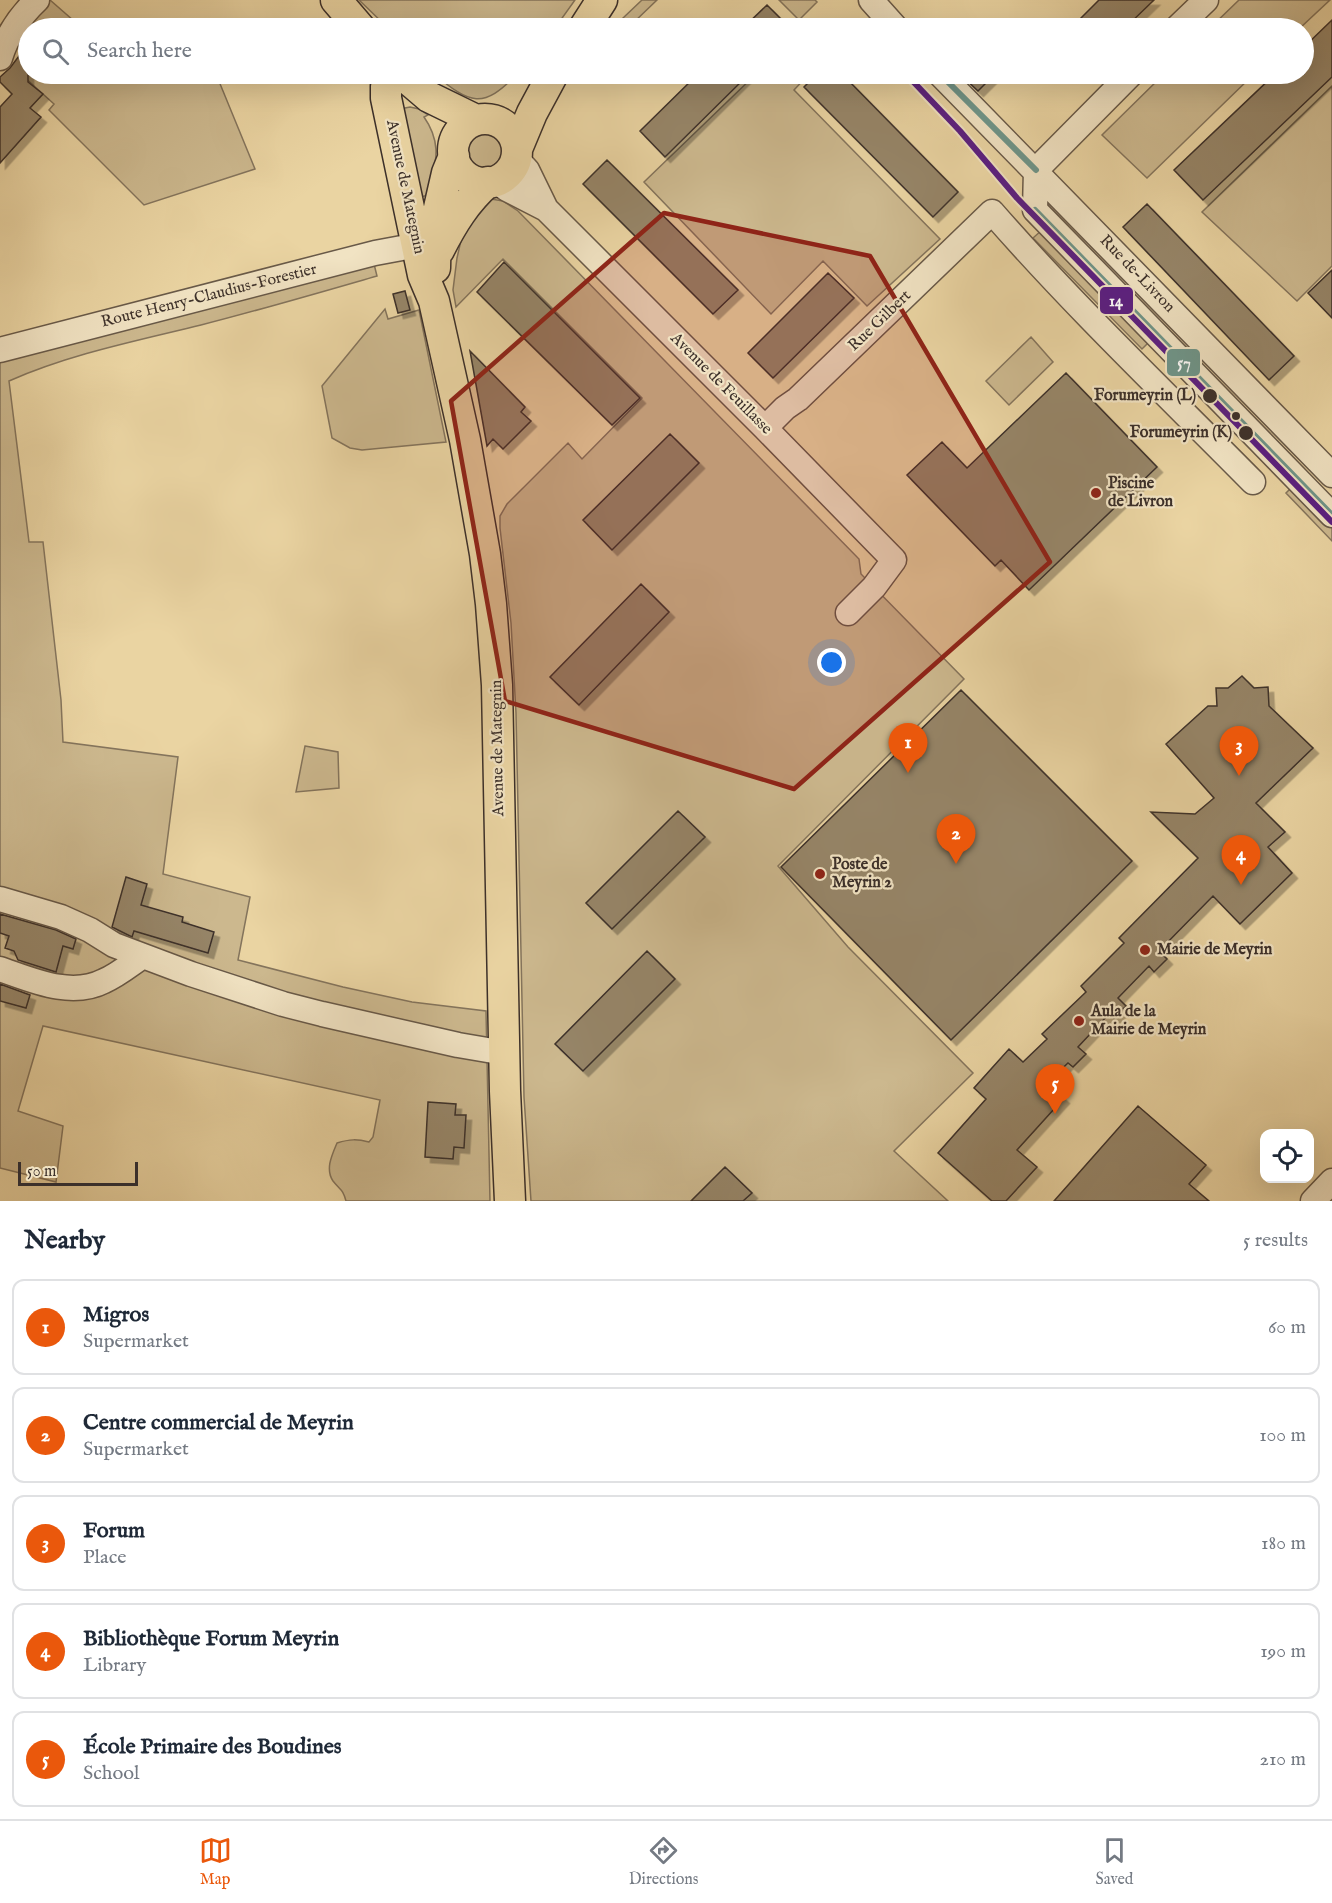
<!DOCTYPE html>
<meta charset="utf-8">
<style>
body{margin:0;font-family:"IM FELL English",serif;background:#f2f2f3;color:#1f2937}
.controls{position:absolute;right:18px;bottom:18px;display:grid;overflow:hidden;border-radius:12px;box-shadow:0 6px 24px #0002}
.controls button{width:54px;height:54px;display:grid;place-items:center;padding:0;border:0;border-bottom:2px solid #e0e1e3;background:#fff;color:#1f2937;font:30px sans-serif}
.scale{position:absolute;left:18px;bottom:15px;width:120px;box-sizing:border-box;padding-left:6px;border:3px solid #3c302a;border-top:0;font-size:16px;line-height:21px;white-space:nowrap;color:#3c302a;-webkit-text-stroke:4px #f1e3c3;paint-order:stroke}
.you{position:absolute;left:832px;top:663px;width:21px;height:21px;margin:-15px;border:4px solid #fff;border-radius:50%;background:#1a73e8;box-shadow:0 0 0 9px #1a73e833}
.badge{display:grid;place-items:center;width:39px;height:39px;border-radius:50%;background:#ea580c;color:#fff;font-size:20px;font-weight:700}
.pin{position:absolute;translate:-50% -50px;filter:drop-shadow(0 2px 3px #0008)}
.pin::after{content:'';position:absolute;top:32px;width:21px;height:18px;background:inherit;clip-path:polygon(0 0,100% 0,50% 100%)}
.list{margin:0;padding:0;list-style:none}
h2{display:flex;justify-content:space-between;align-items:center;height:78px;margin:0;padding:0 24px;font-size:26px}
h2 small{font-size:20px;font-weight:400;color:#747a83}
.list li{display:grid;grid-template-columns:39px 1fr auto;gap:18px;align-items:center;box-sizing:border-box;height:96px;margin:0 12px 12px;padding:0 12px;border:2px solid #e0e1e3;border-radius:12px}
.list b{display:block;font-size:22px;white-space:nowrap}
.list p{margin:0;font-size:20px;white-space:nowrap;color:#747a83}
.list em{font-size:20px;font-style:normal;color:#747a83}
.icon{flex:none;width:33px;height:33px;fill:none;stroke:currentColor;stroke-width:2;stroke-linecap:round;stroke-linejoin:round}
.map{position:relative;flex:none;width:1332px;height:1201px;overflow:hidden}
.search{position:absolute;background:#fff;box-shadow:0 6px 24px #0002;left:18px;right:18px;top:18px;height:66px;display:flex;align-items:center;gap:15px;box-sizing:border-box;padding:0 21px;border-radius:33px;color:#747a83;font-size:22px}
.sheet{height:618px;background:#fff}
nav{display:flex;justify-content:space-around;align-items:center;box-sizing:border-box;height:84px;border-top:2px solid #e0e1e3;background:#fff;font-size:16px;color:#747a83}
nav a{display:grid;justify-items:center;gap:3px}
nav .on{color:#ea580c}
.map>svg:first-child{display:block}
.green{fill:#ccb88e;stroke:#84745c;stroke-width:1.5}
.building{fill:#968568;stroke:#3c302a;stroke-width:1.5;filter:url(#shadow)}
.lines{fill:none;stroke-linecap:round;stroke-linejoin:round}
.minor-casing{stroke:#685948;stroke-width:27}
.major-casing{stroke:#3c302a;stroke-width:33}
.minor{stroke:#f1e3c3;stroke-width:24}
.major{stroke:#ead4a2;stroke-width:30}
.bus-1-casing{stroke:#f1e3c3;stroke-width:10}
.bus-1{stroke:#6e958a;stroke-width:6}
.tram-1-casing{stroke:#f1e3c3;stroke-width:10}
.tram-1{stroke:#5a1e82;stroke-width:6}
.marked{fill:#8f2418;fill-opacity:0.2;stroke:#8f2418;stroke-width:4.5;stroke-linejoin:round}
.stop-dot{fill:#3c302a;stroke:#f1e3c3;stroke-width:2}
.poi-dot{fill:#8f2418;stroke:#f1e3c3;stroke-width:2}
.labels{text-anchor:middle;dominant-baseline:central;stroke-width:4.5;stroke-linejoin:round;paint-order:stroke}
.street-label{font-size:16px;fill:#3c302a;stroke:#f1e3c3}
.stop-label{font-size:16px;font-weight:bold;fill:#3c302a;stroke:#f1e3c3;text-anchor:end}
.poi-label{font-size:16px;font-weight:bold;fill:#3c302a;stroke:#f1e3c3;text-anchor:start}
.line-badge{stroke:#f1e3c3;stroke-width:2}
.badge-label{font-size:16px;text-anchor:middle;font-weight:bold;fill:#fff}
</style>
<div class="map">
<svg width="1332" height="1201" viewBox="0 0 1332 1201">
<defs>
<filter id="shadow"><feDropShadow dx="5.5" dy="5.5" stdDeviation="0" flood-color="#0004"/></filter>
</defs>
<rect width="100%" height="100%" fill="#ead4a2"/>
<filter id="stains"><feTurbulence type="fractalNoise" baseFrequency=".00333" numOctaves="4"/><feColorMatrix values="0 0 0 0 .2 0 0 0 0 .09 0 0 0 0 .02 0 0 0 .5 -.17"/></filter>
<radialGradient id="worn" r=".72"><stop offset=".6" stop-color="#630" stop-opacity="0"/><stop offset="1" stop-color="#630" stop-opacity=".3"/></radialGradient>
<path class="green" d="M 46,0 L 50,0 L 82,28 L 28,28 L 28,45 L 17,36 Z
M 359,0 L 575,0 L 555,28 L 388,28 Z
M 642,0 L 657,0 L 630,26 L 623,18 Z
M 779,0 L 815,0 L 817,2 L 799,20 Z
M 1239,0 L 1330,0 L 1300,28 L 1210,28 Z
M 117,22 L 155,26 L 197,24 L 198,28 L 113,28 Z
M 28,67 L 28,74 L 216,74 L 255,169 L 144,205 L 49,110 L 54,104 L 22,75 Z
M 434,74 L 517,74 C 483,110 470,104 434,74 Z
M 756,74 L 809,74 L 794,90 L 940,239 L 867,306 L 823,261 L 771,314 L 644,182 Z
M 1164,74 L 1254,74 L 1147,178 L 1102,135 Z
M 1332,86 L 1332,266 L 1297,301 L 1202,212 Z
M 410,107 L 419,109 L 428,115 L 424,117 C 443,144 435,164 430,194 L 419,198 L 400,113 L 405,108 Z
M467 149a19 19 0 1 1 38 0a19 19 0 1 1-38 0Z
M 491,199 L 503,201 L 518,211 L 859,559 L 861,574 L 964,679 L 778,866 L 848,947 L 973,1073 L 894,1151 L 948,1201 L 531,1201 L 524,1097 L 516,713 L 511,623 L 500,528 L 500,516 L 507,504 L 568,443 L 582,459 L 642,398 L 503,259 L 456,307 L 453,290 L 457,258 L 462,236 L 472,215 Z
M 1042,230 L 1150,341 L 1142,349 L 1033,238 Z
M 374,264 L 377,276 C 318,293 260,310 201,325 C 136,341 70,354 9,381 L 29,542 L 43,542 L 61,700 L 63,742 L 178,757 L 163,874 L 250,897 L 238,960 L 343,987 L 412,1002 L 486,1011 L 490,1201 L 346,1201 C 343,1189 340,1190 333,1181 C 325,1169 332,1155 337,1143 C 350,1139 357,1139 369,1142 L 373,1137 L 380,1100 L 43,1026 L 18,1111 L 63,1126 L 56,1182 L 0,1168 L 0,359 L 194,312 Z
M 385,309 L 388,319 L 419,310 L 446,442 L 362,450 L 350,448 L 332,438 L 322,386 Z
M 1031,337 L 1053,362 L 1009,405 L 986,381 Z
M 1292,487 L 1332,527 L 1332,541 L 1286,493 Z
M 305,746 L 338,752 L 339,788 L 296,792 Z"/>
<path class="building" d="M 1099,0 L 1154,0 L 1125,28 L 1071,28 Z
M 767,5 L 790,28 L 743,28 Z
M 1332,20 L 1332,77 L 1203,200 L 1174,170 L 1275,74 L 1304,74 L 1304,47 Z
M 28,44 L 28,82 L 43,94 L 30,108 L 41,117 L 0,163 L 0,107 L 12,94 L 0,82 L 0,77 L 10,68 Z
M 698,74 L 749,74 L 665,157 L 640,131 Z
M 817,74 L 842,74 L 958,192 L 933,217 L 804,87 Z
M 960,74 L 995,74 L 978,91 Z
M 607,160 L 738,290 L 713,314 L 583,184 Z
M 1147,204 L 1294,356 L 1269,380 L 1123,227 Z
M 504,262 L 640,398 L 612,425 L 477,292 Z
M 1332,270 L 1332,318 L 1308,293 Z
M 828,273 L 854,298 L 773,378 L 748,353 Z
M 405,291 L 410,310 L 398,313 L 393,294 Z
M 470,351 L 525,407 L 521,412 L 531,421 L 503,449 L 493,439 L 487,446 Z
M 1066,373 L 1157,467 L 1029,590 L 1001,560 L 995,566 L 907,475 L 942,442 L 967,468 Z
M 670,434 L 699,463 L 612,550 L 583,520 Z
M 641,584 L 669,612 L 579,705 L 550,677 Z
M 1242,676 L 1254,688 L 1268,687 L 1269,706 L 1313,748 L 1256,803 L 1285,832 L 1268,847 L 1292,873 L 1240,924 L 1213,896 L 1159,951 L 1167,959 L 1154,972 L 1149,966 L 1118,998 L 1126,1006 L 1114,1018 L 1109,1014 L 1078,1047 L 1086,1054 L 1073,1067 L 1068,1063 L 1047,1083 L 1064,1098 L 1017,1150 L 1037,1167 L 1006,1201 L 992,1201 L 938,1153 L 986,1099 L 974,1088 L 1009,1049 L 1023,1062 L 1047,1039 L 1042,1034 L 1086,992 L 1081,986 L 1124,943 L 1119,938 L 1198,858 L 1151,812 L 1195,814 L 1214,798 L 1166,744 L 1208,706 L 1217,706 L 1216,688 L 1228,688 Z
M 961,690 L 1132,861 L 951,1040 L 781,867 Z
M 678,811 L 705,837 L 612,929 L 586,903 Z
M 126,877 L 147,884 L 141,905 L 183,917 L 182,922 L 214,932 L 208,953 L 134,931 L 132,937 L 112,927 Z
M 0,914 L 56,930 L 76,939 L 73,949 L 63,946 L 56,972 L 18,960 L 14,951 L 5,948 L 9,936 L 0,933 Z
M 647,951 L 675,979 L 583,1071 L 555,1044 Z
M 0,984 L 30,995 L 26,1008 L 0,1001 Z
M 428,1102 L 456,1104 L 455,1115 L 466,1115 L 464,1148 L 454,1147 L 453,1159 L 425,1157 Z
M 1138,1106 L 1206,1165 L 1189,1184 L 1209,1201 L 1054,1201 Z
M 725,1167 L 752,1193 L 743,1201 L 691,1201 Z"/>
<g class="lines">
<defs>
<path id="minor" d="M 871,0 L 896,28
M 1177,28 L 1206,0
M 0,58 C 7,35 19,17 37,0
M 940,74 L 1332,475
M 516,158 L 527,170 L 546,209
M 1036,170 L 1035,210 L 1332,515
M 1036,170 L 1131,74
M 496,181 L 507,189 L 546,209 L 765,428 L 894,560 L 874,587 L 848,613
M 0,350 L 375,253 L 418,245
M 765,428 L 785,408 L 798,399 L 992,212 C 1074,306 1165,393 1253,482
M 0,899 L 61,917 L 90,930 L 114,945 L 191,974 L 283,1004 L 322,1014 L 458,1045 L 505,1053
M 0,969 C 32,980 71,998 104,981 C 118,975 131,964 143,956
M 1313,1201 L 1332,1181"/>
<path id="major" d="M 336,0 L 360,28
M 584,28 L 602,0
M 395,74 L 386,86 L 386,98 L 423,275 L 434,301 L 465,440 L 485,554 L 491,604 L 497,685 L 505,1091 L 510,1201
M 402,74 L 429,97 L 476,120
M453 151a32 32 0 1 1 64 0a32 32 0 1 1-64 0Z
M 517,149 L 532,113 L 553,74
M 439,250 C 452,224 466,201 488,182
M 435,268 L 436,221 L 447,173 L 454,156"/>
</defs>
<use href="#minor" class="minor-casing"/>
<use href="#major" class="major-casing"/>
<use href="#minor" class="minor"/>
<use href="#major" class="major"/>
<defs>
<path id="bus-1" d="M 940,74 L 1036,170
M 1035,210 L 1332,515"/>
</defs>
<use href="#bus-1" class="bus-1-casing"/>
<use href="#bus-1" class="bus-1"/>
<defs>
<path id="tram-1" d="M 906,74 L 960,131 L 1017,198 L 1332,522"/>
</defs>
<use href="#tram-1" class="tram-1-casing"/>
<use href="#tram-1" class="tram-1"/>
</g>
<path class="marked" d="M 664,213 L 870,256 L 1050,562 L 794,789 L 505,701 L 451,401 Z"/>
<g class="stop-dot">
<circle cx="1210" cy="396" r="8"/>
<circle cx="1236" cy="416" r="5"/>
<circle cx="1246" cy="433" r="8"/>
</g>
<g class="poi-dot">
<circle cx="1096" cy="493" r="6"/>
<circle cx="820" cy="874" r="6"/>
<circle cx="1145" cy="950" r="6"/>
<circle cx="1079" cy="1021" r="6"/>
</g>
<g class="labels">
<g class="street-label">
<text transform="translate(405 187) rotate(78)">Avenue de Mategnin</text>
<text transform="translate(1137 274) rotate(46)">Rue de-Livron</text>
<text transform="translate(209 296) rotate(-14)">Route Henry-Claudius-Forestier</text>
<text transform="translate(880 321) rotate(-44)">Rue Gilbert</text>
<text transform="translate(721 384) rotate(45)">Avenue de Feuillasse</text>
<text transform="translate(498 748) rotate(-91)">Avenue de Mategnin</text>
</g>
<g class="stop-label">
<text x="1196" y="396">Forumeyrin (L)</text>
<text x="1232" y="433">Forumeyrin (K)</text>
</g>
<g class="poi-label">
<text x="1108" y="484">Piscine<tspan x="1108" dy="18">de Livron</tspan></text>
<text x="832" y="865">Poste de<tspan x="832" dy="18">Meyrin 2</tspan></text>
<text x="1157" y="950">Mairie de Meyrin</text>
<text x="1091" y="1012">Aula de la<tspan x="1091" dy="18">Mairie de Meyrin</tspan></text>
</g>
</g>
<g class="line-badge">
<rect x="1099" y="286" width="35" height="29" rx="6" fill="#5a1e82"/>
<rect x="1166" y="348" width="35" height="29" rx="6" fill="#6e958a"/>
</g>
<g class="badge-label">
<text x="1116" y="306">14</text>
<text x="1184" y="368">57</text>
</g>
<rect width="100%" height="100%" filter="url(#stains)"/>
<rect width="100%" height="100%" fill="url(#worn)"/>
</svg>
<div class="controls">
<button><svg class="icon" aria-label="locate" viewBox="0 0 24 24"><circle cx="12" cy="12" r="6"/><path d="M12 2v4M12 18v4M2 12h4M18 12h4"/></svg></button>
</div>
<div class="scale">50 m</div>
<div class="you"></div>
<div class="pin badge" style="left:908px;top:773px">1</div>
<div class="pin badge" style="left:956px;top:864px">2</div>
<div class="pin badge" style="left:1239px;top:776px">3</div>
<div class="pin badge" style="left:1241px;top:885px">4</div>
<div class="pin badge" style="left:1055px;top:1114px">5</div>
<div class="search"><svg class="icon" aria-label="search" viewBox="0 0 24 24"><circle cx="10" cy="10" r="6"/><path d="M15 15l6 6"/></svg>Search here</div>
</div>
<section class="sheet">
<h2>Nearby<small>5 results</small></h2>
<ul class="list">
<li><span class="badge">1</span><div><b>Migros</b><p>Supermarket</p></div><em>60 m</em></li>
<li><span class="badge">2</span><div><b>Centre commercial de Meyrin</b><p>Supermarket</p></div><em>100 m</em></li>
<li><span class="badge">3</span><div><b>Forum</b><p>Place</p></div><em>180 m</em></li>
<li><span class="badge">4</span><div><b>Bibliothèque Forum Meyrin</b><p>Library</p></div><em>190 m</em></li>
<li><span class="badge">5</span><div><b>École Primaire des Boudines</b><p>School</p></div><em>210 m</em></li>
</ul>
</section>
<nav>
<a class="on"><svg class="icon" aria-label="map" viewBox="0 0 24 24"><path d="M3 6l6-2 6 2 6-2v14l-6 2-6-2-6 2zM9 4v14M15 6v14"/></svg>Map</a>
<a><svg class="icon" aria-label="directions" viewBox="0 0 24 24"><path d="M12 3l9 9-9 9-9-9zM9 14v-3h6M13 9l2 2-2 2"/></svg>Directions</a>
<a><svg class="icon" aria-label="saved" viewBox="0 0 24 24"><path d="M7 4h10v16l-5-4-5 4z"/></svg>Saved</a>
</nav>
